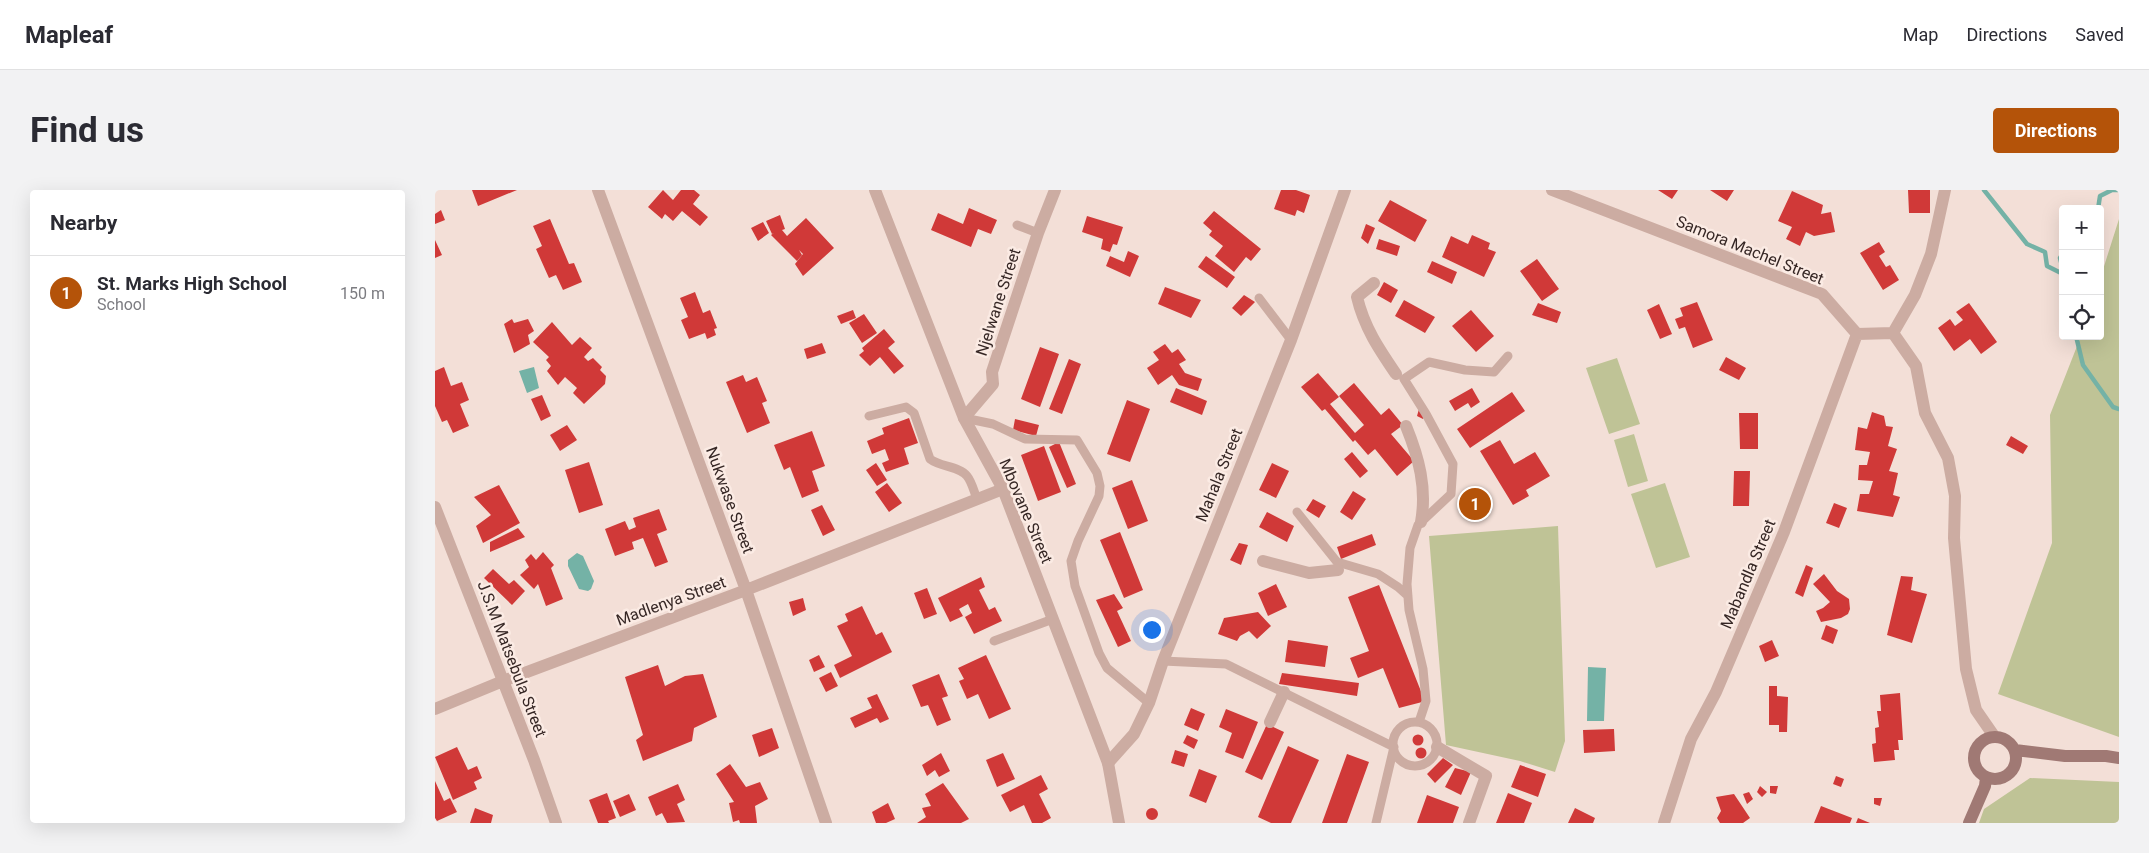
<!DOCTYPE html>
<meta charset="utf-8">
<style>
body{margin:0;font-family:Roboto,sans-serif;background:#f2f2f3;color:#2b2b33}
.controls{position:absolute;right:15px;top:15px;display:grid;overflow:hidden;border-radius:5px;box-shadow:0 5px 20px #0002}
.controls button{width:45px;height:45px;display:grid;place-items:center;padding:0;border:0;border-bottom:1px solid #e1e1e2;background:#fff;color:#2b2b33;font:25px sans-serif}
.you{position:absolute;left:716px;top:439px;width:18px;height:18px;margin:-12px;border:4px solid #fff;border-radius:50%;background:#1a73e8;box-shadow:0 0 0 8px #1a73e833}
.badge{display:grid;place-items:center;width:32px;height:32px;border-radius:50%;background:#b45309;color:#fff;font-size:16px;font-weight:700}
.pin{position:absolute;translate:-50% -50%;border:2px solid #fff;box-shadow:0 1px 5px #0006}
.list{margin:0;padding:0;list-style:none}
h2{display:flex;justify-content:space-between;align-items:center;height:65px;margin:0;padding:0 20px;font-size:21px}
h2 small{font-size:16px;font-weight:400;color:#7c7c81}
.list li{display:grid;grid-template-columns:32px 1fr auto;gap:15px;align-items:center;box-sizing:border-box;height:75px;padding:0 20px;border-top:1px solid #e1e1e2}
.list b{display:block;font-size:19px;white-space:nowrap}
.list p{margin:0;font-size:16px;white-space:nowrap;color:#7c7c81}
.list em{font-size:16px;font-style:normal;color:#7c7c81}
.icon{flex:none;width:28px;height:28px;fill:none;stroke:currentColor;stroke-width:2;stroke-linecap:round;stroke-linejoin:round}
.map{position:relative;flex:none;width:1684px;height:633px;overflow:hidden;border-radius:5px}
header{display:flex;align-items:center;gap:30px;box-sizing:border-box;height:70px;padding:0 25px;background:#fff;border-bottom:1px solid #e1e1e2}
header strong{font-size:24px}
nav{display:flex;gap:28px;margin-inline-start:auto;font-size:18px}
.intro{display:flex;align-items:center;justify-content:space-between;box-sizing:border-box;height:120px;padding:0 30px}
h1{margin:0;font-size:35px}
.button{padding:12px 22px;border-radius:5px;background:#b45309;color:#fff;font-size:18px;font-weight:700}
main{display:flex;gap:30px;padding:0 30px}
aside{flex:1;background:#fff;border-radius:5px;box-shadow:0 5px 20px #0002}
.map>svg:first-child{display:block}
.green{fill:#bfc396}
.water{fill:#74b2a6}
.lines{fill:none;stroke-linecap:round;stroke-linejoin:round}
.stream{stroke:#74b2a6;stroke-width:4.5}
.building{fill:#d03938}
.service{stroke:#ccaca2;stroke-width:9}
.pedestrian{stroke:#ccaca2;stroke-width:12}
.minor{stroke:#ccaca2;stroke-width:12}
.tertiary{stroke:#ccaca2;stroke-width:12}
.secondary{stroke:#a07974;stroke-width:12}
.labels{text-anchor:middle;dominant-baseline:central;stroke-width:5;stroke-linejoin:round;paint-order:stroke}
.street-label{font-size:16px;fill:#362725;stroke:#fbebe4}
</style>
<header>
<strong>Mapleaf</strong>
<nav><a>Map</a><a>Directions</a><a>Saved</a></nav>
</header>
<div class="intro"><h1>Find us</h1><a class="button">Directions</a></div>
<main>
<aside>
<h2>Nearby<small></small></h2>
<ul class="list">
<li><span class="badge">1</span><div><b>St. Marks High School</b><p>School</p></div><em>150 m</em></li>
</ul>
</aside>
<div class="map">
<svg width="1684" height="633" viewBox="0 0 1684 633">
<rect width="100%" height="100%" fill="#f3dfd7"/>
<path class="green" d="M 1684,29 L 1684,547 L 1563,504 L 1617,353 L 1615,225 L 1646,146 L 1665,146 L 1665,89 Z
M 1182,168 L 1205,234 L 1174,244 L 1151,178 Z
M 1199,244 L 1213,291 L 1193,297 L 1179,250 Z
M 1230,293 L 1255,367 L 1221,378 L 1196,304 Z
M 1123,336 L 1130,551 L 1120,582 L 1085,571 L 1011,555 L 994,346 Z
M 1595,588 L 1684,592 L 1684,633 L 1544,633 L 1549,619 Z"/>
<path class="water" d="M 99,177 L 104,198 L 92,203 L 84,181 Z
M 142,363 L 148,366 L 159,391 L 156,399 L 153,401 L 144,399 L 133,376 L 133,370 Z
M 1153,477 L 1171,478 L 1169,531 L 1152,531 Z"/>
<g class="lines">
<path class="stream" d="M 1549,0 L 1592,54 L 1610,62 L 1612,76 L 1628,84
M 1663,19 L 1665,6 L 1677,0 L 1683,0
M 1665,25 L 1665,27
M 1628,63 L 1625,68 L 1628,80
M 1641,146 L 1648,175 L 1678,217 L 1684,219"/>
</g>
<path class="building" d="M 37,0 L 82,0 L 43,16 Z
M 228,0 L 238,10 L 246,0 L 259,0 L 265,5 L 258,14 L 273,27 L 265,36 L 247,21 L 238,31 L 230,24 L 227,29 L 213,17 Z
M 846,0 L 861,0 L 875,5 L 869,23 L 862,20 L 860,26 L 839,19 Z
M 1223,0 L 1243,0 L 1237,9 Z
M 1275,0 L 1299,0 L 1292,11 Z
M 1473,0 L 1495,0 L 1495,23 L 1474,23 Z
M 1357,1 L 1388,15 L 1386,24 L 1396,22 L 1400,42 L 1379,46 L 1371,42 L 1365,56 L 1351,49 L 1357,37 L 1343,31 Z
M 955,10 L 992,30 L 980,52 L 943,31 Z
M 534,18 L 562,30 L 556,44 L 543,39 L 536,57 L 496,40 L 503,23 L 528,34 Z
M 6,20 L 10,30 L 0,34 L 0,24 Z
M 779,21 L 826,59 L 816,71 L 811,67 L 799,82 L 780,66 L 788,56 L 774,45 L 777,41 L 768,33 Z
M 345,25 L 350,39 L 347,40 L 352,46 L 371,28 L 399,58 L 368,86 L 360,74 L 368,64 L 364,60 L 367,65 L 362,71 L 336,45 L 339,43 L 337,44 L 331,31 Z
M 652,26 L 688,37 L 682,55 L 678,54 L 675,62 L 666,59 L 668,49 L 647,42 Z
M 115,29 L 134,74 L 139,73 L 147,92 L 128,100 L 121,85 L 114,88 L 101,59 L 107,56 L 98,36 Z
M 328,32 L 334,43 L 323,51 L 316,38 Z
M 931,34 L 940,38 L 933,54 L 926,48 Z
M 1037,45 L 1055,53 L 1053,59 L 1061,62 L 1049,87 L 1007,67 L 1016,46 L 1033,54 Z
M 944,49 L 965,56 L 962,66 L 941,59 Z
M 0,50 L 7,65 L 0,68 Z
M 1444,52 L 1450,62 L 1444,66 L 1451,77 L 1455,75 L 1464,90 L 1448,100 L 1425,63 Z
M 693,61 L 704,66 L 695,87 L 671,76 L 675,66 L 689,72 Z
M 771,66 L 800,87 L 792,98 L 763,77 Z
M 1102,69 L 1124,99 L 1107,111 L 1085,81 Z
M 997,71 L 1022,82 L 1017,94 L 992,82 Z
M 949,92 L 963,100 L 956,113 L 942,105 Z
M 730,97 L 766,110 L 756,128 L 723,114 Z
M 260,102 L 268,123 L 275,120 L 282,138 L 279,139 L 281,145 L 272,149 L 270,143 L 254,149 L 246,130 L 253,127 L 245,108 Z
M 809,105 L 820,112 L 806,126 L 797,118 Z
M 969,110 L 1000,127 L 990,143 L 960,126 Z
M 1262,112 L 1278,150 L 1258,158 L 1250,137 L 1244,139 L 1240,129 L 1248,126 L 1245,118 Z
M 1103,113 L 1126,122 L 1122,133 L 1097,125 Z
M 1534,113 L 1562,152 L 1546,164 L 1535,149 L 1519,161 L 1503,138 L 1515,129 L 1520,136 L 1528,130 L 1521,122 Z
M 1224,114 L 1237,144 L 1225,149 L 1212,120 Z
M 418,120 L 421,128 L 406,134 L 402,126 Z
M 1036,120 L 1059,146 L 1041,162 L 1017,136 Z
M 429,124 L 442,143 L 427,153 L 414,133 Z
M 77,129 L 79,133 L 93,129 L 99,141 L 93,145 L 95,154 L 79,163 L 69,134 Z
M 117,132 L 137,155 L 145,147 L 157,158 L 149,167 L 153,171 L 158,168 L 167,177 L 165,180 L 171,186 L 170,194 L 149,214 L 138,203 L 142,198 L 130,187 L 123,195 L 112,181 L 116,176 L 111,170 L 114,167 L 98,152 Z
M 449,139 L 460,152 L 453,158 L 469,176 L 459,184 L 445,167 L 435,176 L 424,165 L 429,161 L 427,158 Z
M 387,153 L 391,163 L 372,169 L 369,159 Z
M 730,154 L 737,163 L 743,159 L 751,170 L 744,174 L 750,183 L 767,189 L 763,201 L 744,195 L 737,185 L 723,195 L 712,178 L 724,170 L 718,162 Z
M 605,157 L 624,164 L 605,217 L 586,209 Z
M 1291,167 L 1311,178 L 1304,190 L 1284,180 Z
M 634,169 L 646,174 L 627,224 L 614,219 Z
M 9,177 L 16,196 L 27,192 L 34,210 L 25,214 L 34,236 L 18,243 L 12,230 L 7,232 L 0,216 L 0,181 Z
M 883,183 L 904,207 L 895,214 L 920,243 L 929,235 L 904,206 L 919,193 L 946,225 L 954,218 L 968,235 L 956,244 L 979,271 L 962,286 L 940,259 L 933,265 L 920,250 L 918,252 L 890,219 L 887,221 L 866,197 Z
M 308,185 L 311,192 L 322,187 L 332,211 L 327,213 L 335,233 L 312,243 L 291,192 Z
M 741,198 L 772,211 L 767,225 L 735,212 Z
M 1037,198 L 1045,212 L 1036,218 L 1033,213 L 1020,221 L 1014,211 Z
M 1077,202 L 1090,221 L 1035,258 L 1022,239 Z
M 107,205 L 116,226 L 106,231 L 96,209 Z
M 692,210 L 715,219 L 695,272 L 672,264 Z
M 984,219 L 991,224 L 988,229 L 982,226 Z
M 1437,222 L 1449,226 L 1451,236 L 1458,237 L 1453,256 L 1462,259 L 1454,281 L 1463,283 L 1458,305 L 1465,307 L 1458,327 L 1422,321 L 1425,304 L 1434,304 L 1438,291 L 1423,290 L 1424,275 L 1432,275 L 1435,262 L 1420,260 L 1423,237 L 1432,239 Z
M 1304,223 L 1323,223 L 1323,259 L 1305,259 Z
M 474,228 L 483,253 L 469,258 L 474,274 L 451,282 L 447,273 L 454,270 L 450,259 L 437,264 L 432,251 L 449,244 L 447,238 Z
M 580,229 L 604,235 L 601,246 L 578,240 Z
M 132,235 L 142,250 L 125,261 L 115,245 Z
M 377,241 L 390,276 L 377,281 L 384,301 L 367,308 L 355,277 L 349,280 L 339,255 Z
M 1576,246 L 1593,256 L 1588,264 L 1571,255 Z
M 1065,250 L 1079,274 L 1100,262 L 1115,286 L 1091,300 L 1094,306 L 1078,315 L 1045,261 Z
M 624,252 L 641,294 L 632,298 L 614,257 Z
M 609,256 L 626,302 L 603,311 L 586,265 Z
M 917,262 L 933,281 L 925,288 L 909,269 Z
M 154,272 L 168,315 L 144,323 L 130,280 Z
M 441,273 L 452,290 L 442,296 L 431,280 Z
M 837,273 L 854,281 L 841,308 L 824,300 Z
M 1299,281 L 1315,281 L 1314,316 L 1298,316 Z
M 697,290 L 713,331 L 693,339 L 677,298 Z
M 452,293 L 467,313 L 454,322 L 440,302 Z
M 64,295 L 85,333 L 48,353 L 41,336 L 56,325 L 39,307 Z
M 918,301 L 931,309 L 917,330 L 905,322 Z
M 878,309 L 891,316 L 884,328 L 871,320 Z
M 1399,313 L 1412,318 L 1404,338 L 1391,333 Z
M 387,315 L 400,340 L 388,346 L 376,320 Z
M 224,319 L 232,340 L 222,344 L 233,372 L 220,377 L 208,348 L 197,352 L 199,359 L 180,366 L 170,339 L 190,331 L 194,340 L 201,337 L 198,328 Z
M 832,322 L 859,336 L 852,352 L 824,337 Z
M 83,338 L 90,347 L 55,362 L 55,352 Z
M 685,342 L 708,400 L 689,408 L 665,350 Z
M 937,344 L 941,355 L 906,369 L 902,357 Z
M 804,353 L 813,355 L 806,375 L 795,370 Z
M 108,362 L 119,375 L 116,378 L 128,409 L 111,416 L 103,394 L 99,399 L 85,385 L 94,377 L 90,370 L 96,364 L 101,370 Z
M 1371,375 L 1378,378 L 1368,407 L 1360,403 Z
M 58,379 L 74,394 L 79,390 L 90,401 L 77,415 L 49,388 Z
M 1389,384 L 1402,401 L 1414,409 L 1415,419 L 1413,424 L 1406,428 L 1386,432 L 1381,421 L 1388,418 L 1395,412 L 1378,394 Z
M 1466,386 L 1478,387 L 1476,400 L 1492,404 L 1477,453 L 1452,445 Z
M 546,387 L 550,397 L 544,400 L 554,420 L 560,417 L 567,431 L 539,444 L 530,427 L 537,423 L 533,414 L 524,419 L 528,426 L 515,432 L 503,408 Z
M 841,394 L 852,417 L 833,426 L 823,403 Z
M 944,395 L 989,509 L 991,511 L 964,518 L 948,478 L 923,488 L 915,468 L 934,461 L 913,407 Z
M 492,398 L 502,424 L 489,429 L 479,403 Z
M 679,404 L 688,418 L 682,421 L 696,451 L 683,457 L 661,410 Z
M 368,408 L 371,420 L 358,426 L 354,412 Z
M 427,416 L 441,445 L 447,442 L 457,462 L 405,488 L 399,475 L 417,466 L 402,436 L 413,431 L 410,424 Z
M 823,422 L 836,436 L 822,449 L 814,441 L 805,446 L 802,451 L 783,444 L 789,428 Z
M 1391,435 L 1403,440 L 1398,454 L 1386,449 Z
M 853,450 L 893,456 L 890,477 L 850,472 Z
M 1337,450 L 1344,466 L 1330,472 L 1324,456 Z
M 384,465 L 390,477 L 379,482 L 374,470 Z
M 551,465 L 576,519 L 554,529 L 543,504 L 532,509 L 524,491 L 529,489 L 523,478 Z
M 223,475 L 230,496 L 250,486 L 268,484 L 282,527 L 259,538 L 257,551 L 208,571 L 201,550 L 208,545 L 190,487 Z
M 396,482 L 403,496 L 391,502 L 384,488 Z
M 847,483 L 924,493 L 922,506 L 844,494 Z
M 504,484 L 513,506 L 507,508 L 516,530 L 502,536 L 493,515 L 486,517 L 477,495 Z
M 1334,496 L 1342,496 L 1342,506 L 1353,507 L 1352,542 L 1344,542 L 1344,535 L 1334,535 Z
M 1465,503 L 1468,550 L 1463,550 L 1464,560 L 1459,560 L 1460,570 L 1439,572 L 1437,554 L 1441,553 L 1440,538 L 1444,537 L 1442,521 L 1446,521 L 1445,505 Z
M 442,504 L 454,529 L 445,533 L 442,528 L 420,538 L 415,528 L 437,518 L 432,508 Z
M 756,518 L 770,524 L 763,541 L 749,535 Z
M 791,519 L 823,532 L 808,569 L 790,562 L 797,543 L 784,537 Z
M 832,534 L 849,542 L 827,590 L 810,582 Z
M 337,538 L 344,558 L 324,567 L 317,545 Z
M 1179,539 L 1180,561 L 1149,563 L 1148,540 Z
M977.5 550a5.5 5.5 0 1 1 11 0a5.5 5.5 0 1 1-11 0Z
M 752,545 L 763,550 L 759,559 L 748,553 Z
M 853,556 L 884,570 L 856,633 L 836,633 L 823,627 Z
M 22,557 L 33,580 L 42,576 L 47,588 L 39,592 L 42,599 L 18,610 L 0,567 Z
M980.5 563a5.5 5.5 0 1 1 11 0a5.5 5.5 0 1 1-11 0Z
M 740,560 L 753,564 L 749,577 L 736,573 Z
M 506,563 L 515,581 L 504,587 L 500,580 L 492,586 L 487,575 Z
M 568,563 L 580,589 L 562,597 L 551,570 Z
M 912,564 L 934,572 L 912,633 L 887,633 Z
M 1008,568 L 1018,575 L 1000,593 L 992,584 Z
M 295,574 L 311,597 L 325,592 L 333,609 L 320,616 L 322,633 L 305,633 L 304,630 L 298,632 L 294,613 L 299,612 L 281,584 Z
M 1085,575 L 1111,584 L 1103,607 L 1076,597 Z
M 1020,578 L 1036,582 L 1026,605 L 1010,597 Z
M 764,579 L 782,586 L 771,613 L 754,606 Z
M 606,585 L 613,599 L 604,604 L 616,628 L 607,633 L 597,633 L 589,615 L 575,622 L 566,605 Z
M 1401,586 L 1409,589 L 1406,597 L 1398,594 Z
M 0,591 L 9,611 L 15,608 L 22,622 L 2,631 L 0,628 Z
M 508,593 L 534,629 L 526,633 L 482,633 L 491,627 L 487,618 L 496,616 L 490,604 Z
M 243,594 L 250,610 L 242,614 L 250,632 L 232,633 L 227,623 L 221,626 L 213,607 Z
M 1325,596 L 1332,602 L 1327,607 L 1322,602 Z
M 1335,596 L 1343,596 L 1341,604 L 1335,603 Z
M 1314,602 L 1318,609 L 1312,614 L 1308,604 Z
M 172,603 L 181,628 L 173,631 L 174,633 L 163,633 L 154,610 Z
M 1073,603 L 1097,613 L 1089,633 L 1061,633 Z
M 194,604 L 201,620 L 185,627 L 178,611 Z
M 1299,604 L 1315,628 L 1308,633 L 1285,633 L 1282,628 L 1286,621 L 1281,607 Z
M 992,605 L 1024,617 L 1018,633 L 982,633 Z
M 1439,608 L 1447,608 L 1445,616 L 1439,614 Z
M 453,613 L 460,629 L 451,633 L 441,633 L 437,622 Z
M 1386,616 L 1417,628 L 1415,633 L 1379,633 Z
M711 624a6 6 0 1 1 12 0a6 6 0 1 1-12 0Z
M 40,618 L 58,625 L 56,633 L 35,633 Z
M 1140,618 L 1160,628 L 1158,633 L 1133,633 Z
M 1423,628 L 1435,633 L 1421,633 Z"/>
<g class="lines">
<path class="service" d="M 582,35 L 603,43
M 824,108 L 856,150
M 434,226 L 471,217 L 479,223 L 495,269 C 505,277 524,276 532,286 C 537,292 539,302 542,309
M 529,228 L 558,234 L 590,249 L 642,250 L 662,283 L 665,296 L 664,306 L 643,351 L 636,371 L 640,396 L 664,463 L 672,478 L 714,513
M 862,322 L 902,372 L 943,384 L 963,397 L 973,406
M 559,451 L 618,429
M 728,471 L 791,474 L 959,557 L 941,633
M 984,532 L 991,511 L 988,479 L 974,420 L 972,394 L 975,358 L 983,335 L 1016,304 L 1018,274 L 991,224 L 969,189 L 994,172 L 1030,180 L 1059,182 L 1073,166
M958 554a22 22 0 1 1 44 0a22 22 0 1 1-44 0Z"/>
<path class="pedestrian" d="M 1002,557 L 1051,586 L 1034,633"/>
<path class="minor" d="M 163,0 L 311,400 L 391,633
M 1117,0 L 1387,104 L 1422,144 L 1458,143 L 1481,176 L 1490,223 L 1513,268 L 1520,306 L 1519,348 L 1531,479 L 1541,520 L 1559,546
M 939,93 L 922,107 C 929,137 944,159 961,184
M 1458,143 L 1480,105 L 1496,64 L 1510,0
M 529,228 L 558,194 L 557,182 L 603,43 L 620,0
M 971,236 C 984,268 992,298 986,332
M 0,317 L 99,570 L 121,633
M 828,371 L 874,383 L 903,380
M 0,519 L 68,491 L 311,400 L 568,299
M 835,532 L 849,502
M 673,573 L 699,544 L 714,513 L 728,471 L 856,150 L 910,0
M 1229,633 L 1256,549 L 1281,502 L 1349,342 L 1422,144"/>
<path class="tertiary" d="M 440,0 L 529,228 L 568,299 L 673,573 L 684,633"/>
<path class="secondary" d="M1539 568a21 21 0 1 1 42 0a21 21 0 1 1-42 0Z
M 1580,560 L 1630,566 L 1671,566 L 1684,568
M 1534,633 L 1550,596 L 1551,587"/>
</g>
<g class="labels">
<g class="street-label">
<text transform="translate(1315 60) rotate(22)">Samora Machel Street</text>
<text transform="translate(563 112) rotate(-72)">Njelwane Street</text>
<text transform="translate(784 285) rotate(-68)">Mahala Street</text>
<text transform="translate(295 310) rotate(70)">Nukwase Street</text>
<text transform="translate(591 321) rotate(67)">Mbovane Street</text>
<text transform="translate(1313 384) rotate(-67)">Mabandla Street</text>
<text transform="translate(236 411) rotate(-20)">Madlenya Street</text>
<text transform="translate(77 469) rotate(69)">J.S.M Matsebula Street</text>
</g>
</g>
</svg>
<div class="controls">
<button>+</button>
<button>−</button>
<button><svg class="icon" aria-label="locate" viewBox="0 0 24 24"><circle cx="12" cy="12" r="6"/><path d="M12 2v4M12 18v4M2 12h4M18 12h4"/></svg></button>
</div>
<div class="you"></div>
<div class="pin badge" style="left:1040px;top:314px">1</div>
</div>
</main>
